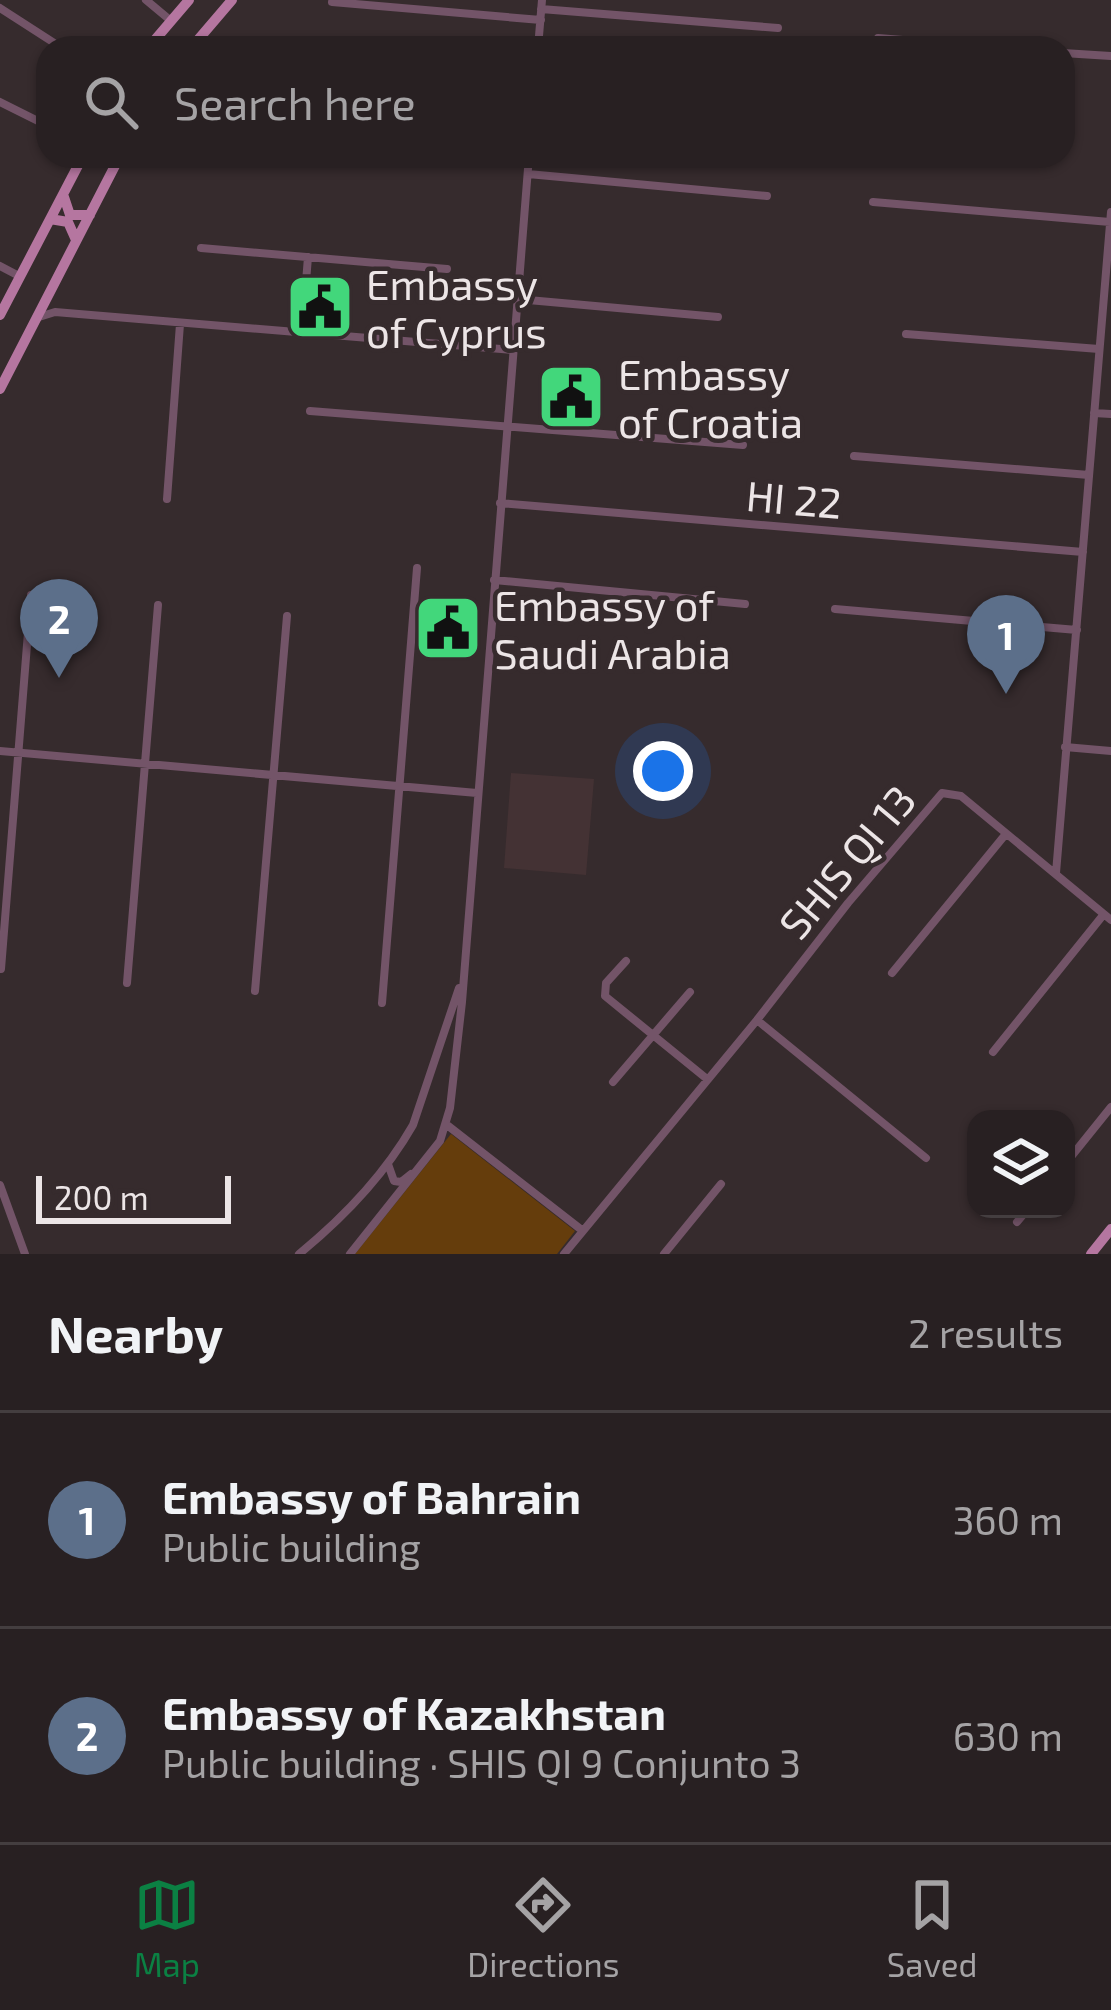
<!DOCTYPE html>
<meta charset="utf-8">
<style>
body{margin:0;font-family:"Exo 2",sans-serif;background:#342d2f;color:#f1f3f6}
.controls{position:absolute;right:36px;bottom:36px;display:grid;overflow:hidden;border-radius:24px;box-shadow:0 3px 9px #0004}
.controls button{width:108px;height:108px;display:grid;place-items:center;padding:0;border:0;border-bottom:3px solid #443e40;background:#282022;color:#f1f3f6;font:60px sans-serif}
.scale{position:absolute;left:36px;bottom:30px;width:195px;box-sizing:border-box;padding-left:12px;border:6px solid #ece5e6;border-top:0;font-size:33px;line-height:42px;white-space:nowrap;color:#ece5e6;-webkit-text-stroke:9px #362b2d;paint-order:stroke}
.you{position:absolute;left:663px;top:771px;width:42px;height:42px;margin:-30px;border:9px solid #fff;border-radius:50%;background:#1a73e8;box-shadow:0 0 0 18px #1a73e833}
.badge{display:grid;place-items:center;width:78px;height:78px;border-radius:50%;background:#0b8043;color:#fff;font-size:39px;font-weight:700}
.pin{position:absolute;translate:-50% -99px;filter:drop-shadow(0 3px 6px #0008)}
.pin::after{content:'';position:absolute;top:63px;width:42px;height:36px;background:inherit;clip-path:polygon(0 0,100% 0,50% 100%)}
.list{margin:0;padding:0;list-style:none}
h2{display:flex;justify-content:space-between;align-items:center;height:156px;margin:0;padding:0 48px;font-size:51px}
h2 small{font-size:39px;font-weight:400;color:#a5a3a5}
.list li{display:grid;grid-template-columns:78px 1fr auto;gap:36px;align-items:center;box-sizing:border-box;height:216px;padding:0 48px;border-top:3px solid #443e40}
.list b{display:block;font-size:45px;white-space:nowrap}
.list p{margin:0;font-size:39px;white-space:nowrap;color:#a5a3a5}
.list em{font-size:39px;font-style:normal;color:#a5a3a5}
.icon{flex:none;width:66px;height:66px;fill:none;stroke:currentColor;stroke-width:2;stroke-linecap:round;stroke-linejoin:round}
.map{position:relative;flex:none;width:1111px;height:1254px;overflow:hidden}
.search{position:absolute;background:#282022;box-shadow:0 3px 9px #0004;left:36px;right:36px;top:36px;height:132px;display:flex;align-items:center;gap:30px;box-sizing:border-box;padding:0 42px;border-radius:36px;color:#a5a3a5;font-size:45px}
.sheet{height:588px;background:#282022}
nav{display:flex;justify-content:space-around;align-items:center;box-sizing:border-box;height:168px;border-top:3px solid #443e40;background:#282022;font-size:33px;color:#a5a3a5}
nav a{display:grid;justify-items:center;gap:6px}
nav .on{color:#0b8043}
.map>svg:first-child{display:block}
.built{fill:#443234}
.green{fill:#653d0c}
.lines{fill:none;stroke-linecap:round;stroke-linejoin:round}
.minor{stroke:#735468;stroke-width:8}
.major{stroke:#b576a0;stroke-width:10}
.labels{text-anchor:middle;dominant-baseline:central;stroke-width:9;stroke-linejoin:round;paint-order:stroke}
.poi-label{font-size:42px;fill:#ece5e6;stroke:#362b2d;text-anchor:start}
.street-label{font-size:42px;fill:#ece5e6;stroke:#362b2d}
</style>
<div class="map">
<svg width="1111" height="1254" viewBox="0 0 1111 1254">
<rect width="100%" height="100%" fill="#362b2d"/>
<path class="built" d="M 511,773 L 594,779 L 586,875 L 504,868 Z"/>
<path class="green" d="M 451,1134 L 575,1231 L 557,1254 L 355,1254 Z"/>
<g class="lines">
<path class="minor" d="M 146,0 L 170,20
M 332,2 L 541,20
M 0,8 L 62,48
M 541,9 L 778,28
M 878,38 L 1002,48
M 538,48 L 542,0
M 1063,53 L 1111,56
M 0,102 L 48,126
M 528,174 L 767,196
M 873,202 L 1110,222
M 201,248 L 447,269
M 0,266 L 19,276
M 517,299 L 718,317
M 39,317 L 55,312 L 513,350
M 302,332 L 308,257
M 906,334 L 1099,349
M 310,411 L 743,445
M 1094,413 L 1111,414
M 854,456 L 1089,475
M 167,499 L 180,324
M 500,503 L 1083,552
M 494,580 L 745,604
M 835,609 L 1077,630
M 1065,747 L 1111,751
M 0,751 L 477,793
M 1056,873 L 1111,212
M 626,961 L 606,983 L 605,996 L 707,1079
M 1,969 L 31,595
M 892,973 L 1005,835
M 127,983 L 158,605
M 255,991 L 287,616
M 382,1003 L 417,568
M 757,1020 L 926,1158
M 993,1052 L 1104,914
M 613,1082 L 690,992
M 447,1125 L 583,1231
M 1066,1163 L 1111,1107
M 388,1164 L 394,1181 L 401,1182 L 411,1174
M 0,1185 L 25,1254
M 1017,1222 L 1028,1209
M 299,1254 C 343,1218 385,1174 413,1125 L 459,988
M 350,1254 L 440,1141 L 450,1108 L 462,1002 L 529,156
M 564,1254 L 757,1020 L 848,903 L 942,793 L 961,796 L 1111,920
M 664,1254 L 721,1184"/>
<path class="major" d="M 148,48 L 189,0
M 191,48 L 232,0
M 64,197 L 70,215 L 90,215
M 50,219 L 68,222 L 76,240
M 0,315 L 83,156
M 0,389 L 120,156
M 1091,1254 L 1111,1229"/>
</g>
<defs>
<symbol id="civic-square" viewBox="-11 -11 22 22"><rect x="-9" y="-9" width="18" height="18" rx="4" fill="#42d77b" stroke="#362b2d"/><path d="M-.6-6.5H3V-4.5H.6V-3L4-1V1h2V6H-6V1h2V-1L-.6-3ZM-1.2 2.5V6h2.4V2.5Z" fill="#111"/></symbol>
</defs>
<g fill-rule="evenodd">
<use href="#civic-square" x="282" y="269" width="76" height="76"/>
<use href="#civic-square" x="533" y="359" width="76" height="76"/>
<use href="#civic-square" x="410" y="590" width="76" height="76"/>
</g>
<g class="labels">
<g class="poi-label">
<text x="366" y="283">Embassy<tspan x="366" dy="48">of Cyprus</tspan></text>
<text x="618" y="373">Embassy<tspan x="618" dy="48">of Croatia</tspan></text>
<text x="494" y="604">Embassy of<tspan x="494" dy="48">Saudi Arabia</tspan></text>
</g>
<g class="street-label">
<text transform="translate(794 498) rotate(5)">HI 22</text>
<text transform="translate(846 861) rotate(-50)">SHIS QI 13</text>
</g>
</g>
</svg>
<div class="controls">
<button><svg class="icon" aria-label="layers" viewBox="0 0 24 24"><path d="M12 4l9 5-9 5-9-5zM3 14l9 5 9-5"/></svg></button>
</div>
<div class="scale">200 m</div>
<div class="you"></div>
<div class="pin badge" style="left:1006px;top:694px;background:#5c6f8a">1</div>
<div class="pin badge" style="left:59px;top:678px;background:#5c6f8a">2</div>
<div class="search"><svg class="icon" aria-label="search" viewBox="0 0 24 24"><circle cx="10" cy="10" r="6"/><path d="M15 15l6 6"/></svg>Search here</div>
</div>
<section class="sheet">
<h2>Nearby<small>2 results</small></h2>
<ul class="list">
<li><span class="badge" style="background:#5c6f8a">1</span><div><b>Embassy of Bahrain</b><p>Public building</p></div><em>360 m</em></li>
<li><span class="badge" style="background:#5c6f8a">2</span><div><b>Embassy of Kazakhstan</b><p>Public building · SHIS QI 9 Conjunto 3</p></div><em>630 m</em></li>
</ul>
</section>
<nav>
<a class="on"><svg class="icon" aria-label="map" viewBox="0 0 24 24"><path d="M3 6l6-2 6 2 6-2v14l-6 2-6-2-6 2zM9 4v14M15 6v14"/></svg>Map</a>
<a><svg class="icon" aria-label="directions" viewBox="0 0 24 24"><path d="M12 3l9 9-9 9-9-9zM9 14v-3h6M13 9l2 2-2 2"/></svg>Directions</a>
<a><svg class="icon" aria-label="saved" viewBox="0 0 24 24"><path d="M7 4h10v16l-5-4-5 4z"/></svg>Saved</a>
</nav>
